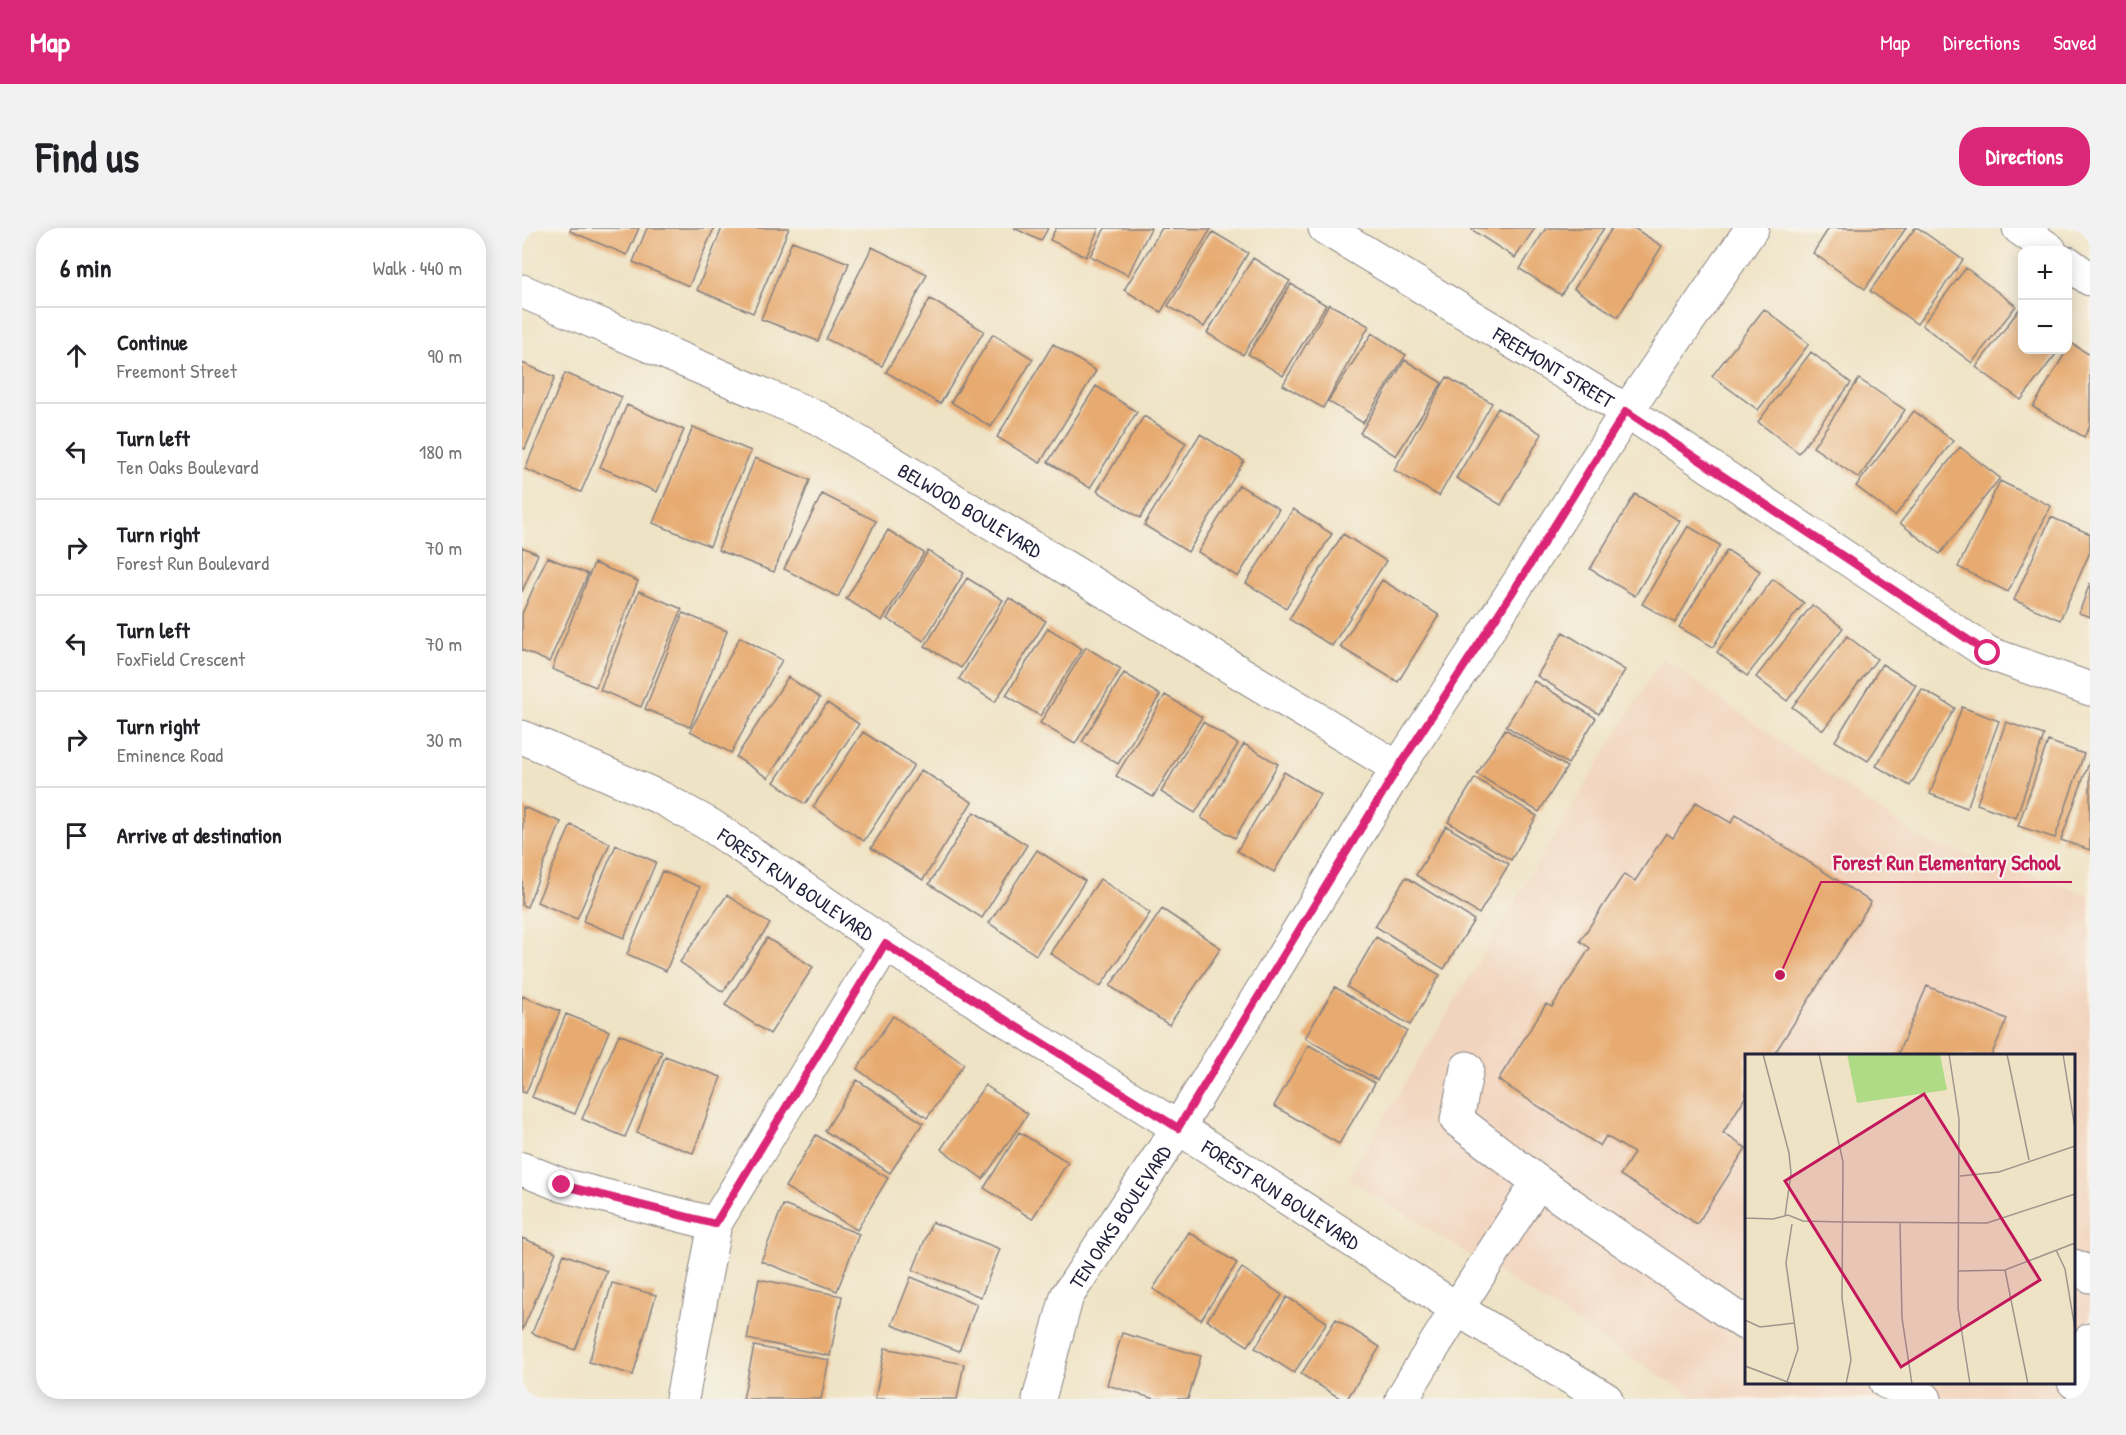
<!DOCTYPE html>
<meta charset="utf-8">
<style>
body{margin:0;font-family:"Patrick Hand",sans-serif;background:#f2f2f2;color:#202124}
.controls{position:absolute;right:18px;top:18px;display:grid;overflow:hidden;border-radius:12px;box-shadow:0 3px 15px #0003}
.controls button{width:54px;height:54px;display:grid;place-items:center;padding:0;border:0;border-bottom:2px solid #e0e0e0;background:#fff;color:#202124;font:30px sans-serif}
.stop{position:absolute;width:18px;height:18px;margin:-14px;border:4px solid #db2777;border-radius:50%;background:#fff}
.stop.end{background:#db2777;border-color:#fff;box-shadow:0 2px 6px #0008}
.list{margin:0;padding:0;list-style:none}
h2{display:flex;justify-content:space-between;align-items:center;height:78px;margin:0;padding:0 24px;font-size:26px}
h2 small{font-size:20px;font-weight:400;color:#757577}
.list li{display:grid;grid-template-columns:39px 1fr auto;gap:18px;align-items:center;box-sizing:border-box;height:96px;padding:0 24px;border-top:2px solid #e0e0e0}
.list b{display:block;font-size:22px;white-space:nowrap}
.list p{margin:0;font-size:20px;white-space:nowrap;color:#757577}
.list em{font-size:20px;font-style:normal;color:#757577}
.icon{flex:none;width:33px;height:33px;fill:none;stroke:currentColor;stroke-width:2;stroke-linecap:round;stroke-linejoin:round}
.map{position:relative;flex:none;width:1568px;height:1171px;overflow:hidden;border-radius:24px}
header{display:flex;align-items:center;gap:36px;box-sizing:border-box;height:84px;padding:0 30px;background:#db2777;color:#fff}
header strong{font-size:28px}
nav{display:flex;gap:33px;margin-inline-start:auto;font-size:21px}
.intro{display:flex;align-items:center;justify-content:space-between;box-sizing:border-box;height:144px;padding:0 36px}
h1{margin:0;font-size:42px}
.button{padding:15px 27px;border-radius:24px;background:#db2777;color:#fff;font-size:21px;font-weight:700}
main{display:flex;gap:36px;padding:0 36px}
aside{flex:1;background:#fff;border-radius:24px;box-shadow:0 3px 15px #0003}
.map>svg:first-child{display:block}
.built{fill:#f2d4be;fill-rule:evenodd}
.building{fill:#e7aa70}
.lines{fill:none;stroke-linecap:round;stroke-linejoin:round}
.minor-casing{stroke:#888280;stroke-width:35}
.minor{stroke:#fff;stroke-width:33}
.route{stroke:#db2777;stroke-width:8}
.labels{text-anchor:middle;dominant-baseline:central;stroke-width:4.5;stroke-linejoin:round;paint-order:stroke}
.street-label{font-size:20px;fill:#22223b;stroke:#f7f3e8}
.inset-road{fill:none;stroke:#9d968e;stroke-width:1.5}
.view{fill:#c2185b;fill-opacity:0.15;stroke:#c2185b;stroke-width:3}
.inset-edge{fill:none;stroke:#22223b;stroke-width:3}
.leader{fill:none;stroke:#c2185b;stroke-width:2}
.callout-dot{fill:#c2185b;stroke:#f7f3e8;stroke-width:2}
.callout-label{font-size:21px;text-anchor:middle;font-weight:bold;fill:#c2185b;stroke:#f7f3e8;stroke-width:4.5;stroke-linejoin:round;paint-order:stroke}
</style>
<header>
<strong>Map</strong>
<nav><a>Map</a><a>Directions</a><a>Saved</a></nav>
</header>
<div class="intro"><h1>Find us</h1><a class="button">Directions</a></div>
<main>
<aside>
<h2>6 min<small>Walk · 440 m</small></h2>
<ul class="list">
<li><svg class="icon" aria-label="ahead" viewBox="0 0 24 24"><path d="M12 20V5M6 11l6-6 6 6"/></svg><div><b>Continue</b><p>Freemont Street</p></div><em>90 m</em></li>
<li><svg class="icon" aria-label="left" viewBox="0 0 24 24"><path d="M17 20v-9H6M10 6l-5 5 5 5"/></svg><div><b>Turn left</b><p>Ten Oaks Boulevard</p></div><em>180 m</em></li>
<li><svg class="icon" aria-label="right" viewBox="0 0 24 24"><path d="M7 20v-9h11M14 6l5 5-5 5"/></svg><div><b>Turn right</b><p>Forest Run Boulevard</p></div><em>70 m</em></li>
<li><svg class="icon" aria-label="left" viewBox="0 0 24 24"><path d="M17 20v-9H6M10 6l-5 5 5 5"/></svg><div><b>Turn left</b><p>FoxField Crescent</p></div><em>70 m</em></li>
<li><svg class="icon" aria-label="right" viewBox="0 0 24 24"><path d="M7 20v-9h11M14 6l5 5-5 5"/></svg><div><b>Turn right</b><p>Eminence Road</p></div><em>30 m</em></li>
<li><svg class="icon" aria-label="arrive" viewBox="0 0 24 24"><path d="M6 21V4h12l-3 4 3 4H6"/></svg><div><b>Arrive at destination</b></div></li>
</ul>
</aside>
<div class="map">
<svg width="1568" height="1171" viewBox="0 0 1568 1171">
<rect width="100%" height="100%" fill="#f7f3e8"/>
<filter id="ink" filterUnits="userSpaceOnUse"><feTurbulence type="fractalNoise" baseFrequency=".0167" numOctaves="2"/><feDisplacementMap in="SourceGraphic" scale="12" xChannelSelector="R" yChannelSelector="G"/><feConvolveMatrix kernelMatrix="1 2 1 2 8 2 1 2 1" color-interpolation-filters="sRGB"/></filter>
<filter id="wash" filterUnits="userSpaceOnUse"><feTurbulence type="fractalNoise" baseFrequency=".008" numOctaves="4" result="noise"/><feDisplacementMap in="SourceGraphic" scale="24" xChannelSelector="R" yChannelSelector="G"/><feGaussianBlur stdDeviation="1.35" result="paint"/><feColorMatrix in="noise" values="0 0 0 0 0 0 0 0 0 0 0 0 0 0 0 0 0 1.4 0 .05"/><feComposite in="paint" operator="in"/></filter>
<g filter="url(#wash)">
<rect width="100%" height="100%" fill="#efe3c5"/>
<path class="built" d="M 1140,430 L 1399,612 L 1568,667 L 1568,1171 L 1175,1171 L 826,950 ZM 1224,828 L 1552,828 L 1552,1154 L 1224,1154 Z"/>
<g id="blocks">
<path class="building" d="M 49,0 L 117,0 L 105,27 L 48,3 Z
M 125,0 L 192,0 L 167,58 L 111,34 Z
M 200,0 L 267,0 L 231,85 L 175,62 Z
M 492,0 L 526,0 L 519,13 Z
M 534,0 L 577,0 L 564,29 L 528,12 Z
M 583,0 L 629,0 L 606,47 L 568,28 Z
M 640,0 L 689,1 L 639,84 L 602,62 Z
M 951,0 L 1013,0 L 993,30 L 950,2 Z
M 1024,0 L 1082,0 L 1039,67 L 998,41 Z
M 1090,0 L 1112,0 L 1140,18 L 1096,89 L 1052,61 Z
M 1307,0 L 1384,0 L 1343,61 L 1291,25 Z
M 1393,0 L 1396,0 L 1441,32 L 1395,96 L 1348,63 Z
M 691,4 L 726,25 L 682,99 L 646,78 Z
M 270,13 L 327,35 L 296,113 L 239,91 Z
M 350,19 L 405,46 L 360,138 L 304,111 Z
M 731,30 L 768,53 L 721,127 L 685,105 Z
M 1444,40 L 1494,78 L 1450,135 L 1400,97 Z
M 769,56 L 804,77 L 761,148 L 726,126 Z
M 408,71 L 462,103 L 418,176 L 364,144 Z
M 807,76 L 847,98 L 801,180 L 761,157 Z
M 1499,79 L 1500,81 L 1500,122 L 1537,122 L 1499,172 L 1454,139 Z
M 1242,81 L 1287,116 L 1236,182 L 1190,148 Z
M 850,105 L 884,127 L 841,195 L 806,173 Z
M 471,106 L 511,131 L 469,199 L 429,174 Z
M 1549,115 L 1568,127 L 1568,198 L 1562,209 L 1511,179 Z
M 531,116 L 574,143 L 518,235 L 475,209 Z
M 1289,124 L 1329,155 L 1277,225 L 1236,194 Z
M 883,132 L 920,155 L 874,228 L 838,205 Z
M 0,135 L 33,149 L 3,221 L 0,220 Z
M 43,145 L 100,169 L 59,264 L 3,241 Z
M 925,149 L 970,175 L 917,268 L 872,242 Z
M 1337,151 L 1383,182 L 1337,250 L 1291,219 Z
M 574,158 L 615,184 L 568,260 L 526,234 Z
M 105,177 L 162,202 L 135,264 L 78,239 Z
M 976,180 L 1020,206 L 979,277 L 934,250 Z
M 1392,183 L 1431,213 L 1373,288 L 1334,258 Z
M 622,188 L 664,215 L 618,290 L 575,263 Z
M 171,199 L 229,223 L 188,318 L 131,295 Z
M 678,206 L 722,233 L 666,324 L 622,297 Z
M 1438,219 L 1478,250 L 1418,326 L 1378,295 Z
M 233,230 L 288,252 L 252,344 L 196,322 Z
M 1478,253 L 1529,278 L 1486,364 L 1436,339 Z
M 717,257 L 757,281 L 716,349 L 676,324 Z
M 300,266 L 354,293 L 316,369 L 262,341 Z
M 1113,266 L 1158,293 L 1113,368 L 1068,341 Z
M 771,281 L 810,306 L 764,380 L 724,355 Z
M 1529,289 L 1568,306 L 1568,324 L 1538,392 L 1492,372 Z
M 1166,298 L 1198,317 L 1153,395 L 1120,376 Z
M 366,302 L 402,325 L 360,393 L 324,371 Z
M 821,306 L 864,333 L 810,418 L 767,391 Z
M 0,319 L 16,326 L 0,364 Z
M 1205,322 L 1238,343 L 1191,419 L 1157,399 Z
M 406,323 L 442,345 L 402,413 L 365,391 Z
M 25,329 L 66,346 L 27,434 L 0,422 L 0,386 Z
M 72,335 L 116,353 L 74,459 L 30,441 Z
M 445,350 L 481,372 L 439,440 L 403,418 Z
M 1251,351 L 1282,375 L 1225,448 L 1195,424 Z
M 860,352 L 917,387 L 876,454 L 818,419 Z
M 1568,355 L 1568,389 L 1557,385 Z
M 117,363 L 160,381 L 119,479 L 78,462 Z
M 487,370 L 524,393 L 473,474 L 437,451 Z
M 1290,377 L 1321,400 L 1265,473 L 1234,449 Z
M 161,385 L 205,403 L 168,499 L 123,481 Z
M 526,400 L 560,421 L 518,488 L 484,467 Z
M 1041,404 L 1103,442 L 1077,486 L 1015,448 Z
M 1325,408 L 1355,431 L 1301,502 L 1270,479 Z
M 218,409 L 260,432 L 209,525 L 168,503 Z
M 564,419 L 599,441 L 553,516 L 518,495 Z
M 1360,436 L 1394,457 L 1346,533 L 1313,513 Z
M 602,445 L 638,467 L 596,536 L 560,514 Z
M 266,449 L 298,470 L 246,550 L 214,529 Z
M 1012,453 L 1074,490 L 1046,536 L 984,498 Z
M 1400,461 L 1433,480 L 1388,558 L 1354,538 Z
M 643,467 L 680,489 L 631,569 L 594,548 Z
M 305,475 L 337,496 L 283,576 L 252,554 Z
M 1440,479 L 1477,493 L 1445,580 L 1408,566 Z
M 681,494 L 716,516 L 673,585 L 639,564 Z
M 1484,494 L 1522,507 L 1494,590 L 1455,576 Z
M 983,501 L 1045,539 L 1017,584 L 955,546 Z
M 341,504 L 392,537 L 342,613 L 291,579 Z
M 1526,513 L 1562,526 L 1533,610 L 1496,598 Z
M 722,516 L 756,536 L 713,610 L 679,590 Z
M 1568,532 L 1568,622 L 1539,612 Z
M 399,542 L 450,574 L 401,652 L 349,620 Z
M 762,544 L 798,566 L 752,644 L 715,623 Z
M 953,550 L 1015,588 L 989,632 L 926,594 Z
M 1174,574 L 1209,595 L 1214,587 L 1349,674 L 1251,828 L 1224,828 L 1224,868 L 1201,905 L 1224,920 L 1175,996 L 1098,947 L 1112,925 L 1084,908 L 1078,918 L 976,852 L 1024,776 L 1030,779 L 1068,720 L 1058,713 L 1102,646 L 1113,653 L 1144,605 L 1151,610 Z
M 1,579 L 39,594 L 5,679 L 0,677 Z
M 452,584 L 505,617 L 460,690 L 407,656 Z
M 49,597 L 88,615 L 55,691 L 15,674 Z
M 924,598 L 987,636 L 957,686 L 894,647 Z
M 94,617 L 134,634 L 102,710 L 61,693 Z
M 515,622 L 563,653 L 514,727 L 467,695 Z
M 140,643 L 178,659 L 144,743 L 105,726 Z
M 884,649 L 952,692 L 922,741 L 853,698 Z
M 578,651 L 628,685 L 578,759 L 528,725 Z
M 205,667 L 248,696 L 201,764 L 158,734 Z
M 640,681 L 699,720 L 647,797 L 588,758 Z
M 854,709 L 918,747 L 888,797 L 825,759 Z
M 245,710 L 291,739 L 248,806 L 203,777 Z
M 1405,758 L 1485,791 L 1469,828 L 1375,828 Z
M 813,759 L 885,803 L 855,852 L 783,810 Z
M 0,768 L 38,783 L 4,865 L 0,864 Z
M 44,786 L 87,803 L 53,886 L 10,869 Z
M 371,788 L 442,836 L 405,890 L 335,841 Z
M 97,806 L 140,824 L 103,909 L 60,891 Z
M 787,817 L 853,855 L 817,916 L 752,878 Z
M 143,828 L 199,849 L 171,925 L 115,905 Z
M 335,852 L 401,895 L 368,945 L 303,903 Z
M 463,857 L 506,886 L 461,951 L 419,921 Z
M 497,904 L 546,934 L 510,991 L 462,960 Z
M 294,907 L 366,950 L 335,1002 L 263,959 Z
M 261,977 L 337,1006 L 315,1063 L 239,1033 Z
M 410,994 L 478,1021 L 459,1069 L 391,1042 Z
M 667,1004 L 715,1035 L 679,1092 L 631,1061 Z
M 0,1010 L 34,1024 L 0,1103 Z
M 42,1026 L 85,1043 L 53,1122 L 10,1105 Z
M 720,1040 L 760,1067 L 726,1118 L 685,1092 Z
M 389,1049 L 455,1076 L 437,1123 L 370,1097 Z
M 237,1051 L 320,1068 L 308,1128 L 225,1111 Z
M 90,1055 L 134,1067 L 111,1147 L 67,1134 Z
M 765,1069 L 805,1094 L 772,1145 L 733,1120 Z
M 814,1091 L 858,1119 L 825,1171 L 819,1171 L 779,1146 Z
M 600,1105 L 679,1128 L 666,1171 L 633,1171 L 585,1157 Z
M 232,1118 L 307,1132 L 299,1171 L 221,1171 Z
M 363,1120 L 442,1136 L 435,1171 L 353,1171 Z"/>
</g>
</g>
<g filter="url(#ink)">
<use href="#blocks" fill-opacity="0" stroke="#888280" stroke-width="1.5"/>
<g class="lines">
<defs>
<g id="minor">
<path id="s1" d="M 803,0 L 1105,183 L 1466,425 L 1568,461"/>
<path d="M 1497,0 L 1528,22"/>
<path d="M 1546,35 L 1568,51"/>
<path id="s2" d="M 0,63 L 296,190 L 876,540"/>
<path id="s3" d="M 0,509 L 139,570 L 188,597 L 363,716 L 698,926 L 935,1081 L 1084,1171"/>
<path d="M 945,840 L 935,892 L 1016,954 L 1222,1095 L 1224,1090"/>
<path d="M 0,941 L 40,957 L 193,996"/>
<path d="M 1552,1038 L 1563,1043 L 1568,1048"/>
<path d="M 1364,1154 L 1403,1171"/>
<path d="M 1552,1154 L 1568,1112"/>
<path d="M 160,1171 L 193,996 L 363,716"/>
<path id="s4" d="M 517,1171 L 545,1068 L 656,900 L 876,540 L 1001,348 L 1105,183 L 1230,0"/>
<path d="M 880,1171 C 897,1140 917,1111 935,1081 C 962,1038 989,996 1016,954"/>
</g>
</defs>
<use href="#minor" class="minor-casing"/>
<use href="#minor" class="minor"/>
</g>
</g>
<g class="lines" filter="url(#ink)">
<path class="route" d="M 40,957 L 193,996 L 363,716 L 656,900 L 876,540 L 1001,348 L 1104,183 L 1466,425"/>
</g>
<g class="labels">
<g class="street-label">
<text stroke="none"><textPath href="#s1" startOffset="268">FREEMONT STREET</textPath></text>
<text stroke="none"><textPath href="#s2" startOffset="500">BELWOOD BOULEVARD</textPath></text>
<text stroke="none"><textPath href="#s3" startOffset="312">FOREST RUN BOULEVARD</textPath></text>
<text stroke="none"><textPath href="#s3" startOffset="888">FOREST RUN BOULEVARD</textPath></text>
<text stroke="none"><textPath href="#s4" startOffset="202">TEN OAKS BOULEVARD</textPath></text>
</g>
</g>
<g transform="translate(1223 826)">
<rect width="330" height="330" fill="#efe3c5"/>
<path d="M 102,0 L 195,0 L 202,36 L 112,49 Z" fill="#afda86"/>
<path class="inset-road" d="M 18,0 L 44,99 L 46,119 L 40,162M 74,0 L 98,108 L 97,244 L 106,306 L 101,330M 204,0 L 214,65 L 213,254 L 225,330M 262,0 L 284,106M 318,0 L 330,75M 0,104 L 0,170M 215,122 L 254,118 L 330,92M 0,164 L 28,165 L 43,161 L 58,167 L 96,168 L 242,169 L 330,140M 155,169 L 157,264 L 167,330M 311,196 L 320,215 L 330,275M 260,216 L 283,330M 214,217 L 260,216 L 330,189M 0,266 L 15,273 L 49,269M 0,312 L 48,330M 42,328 L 53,295 L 41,209 L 47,170"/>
<path class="view" d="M 179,40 L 295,226 L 156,313 L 40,127 Z"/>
<rect width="330" height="330" class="inset-edge"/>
</g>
<path class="leader" d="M1258 747L1299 654H1550"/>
<circle class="callout-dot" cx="1258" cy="747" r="6"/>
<g class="callout-label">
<text x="1425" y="642">Forest Run Elementary School</text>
</g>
</svg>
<div class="controls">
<button>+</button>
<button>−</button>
</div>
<div class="stop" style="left:1466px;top:425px"></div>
<div class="stop end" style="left:40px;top:957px"></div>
</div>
</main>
